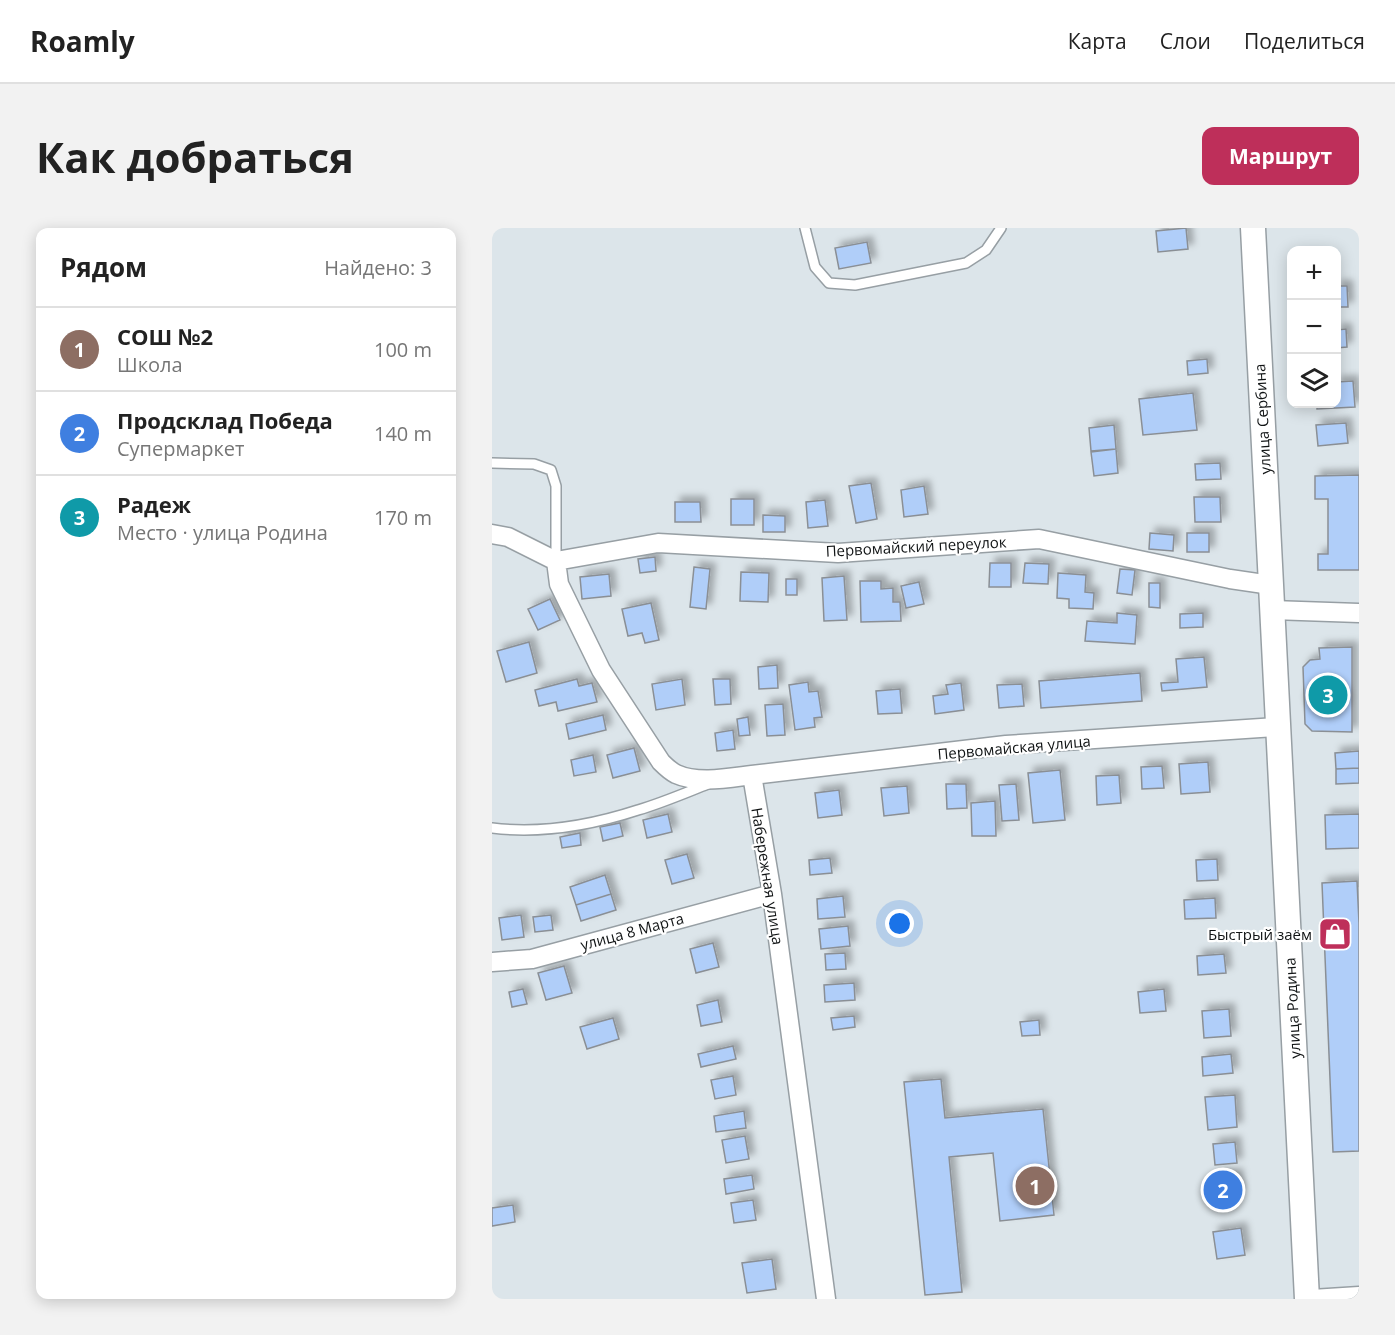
<!DOCTYPE html>
<html lang="ru">
<meta charset="utf-8">
<style>
body{margin:0;font-family:"Open Sans",sans-serif;background:#f2f2f2;color:#222}
.controls{position:absolute;right:18px;top:18px;display:grid;overflow:hidden;border-radius:12px;box-shadow:0 3px 15px #0003}
.controls button{width:54px;height:54px;display:grid;place-items:center;padding:0;border:0;border-bottom:2px solid #e0e0e0;background:#fff;color:#222;font:30px sans-serif}
.you{position:absolute;left:408px;top:696px;width:21px;height:21px;margin:-15px;border:4px solid #fff;border-radius:50%;background:#1a73e8;box-shadow:0 0 0 9px #1a73e833}
.badge{display:grid;place-items:center;width:39px;height:39px;border-radius:50%;background:#be2f5a;color:#fff;font-size:20px;font-weight:700}
.pin{position:absolute;translate:-50% -50%;border:3px solid #fff;box-shadow:0 2px 6px #0006}
.list{margin:0;padding:0;list-style:none}
h2{display:flex;justify-content:space-between;align-items:center;height:78px;margin:0;padding:0 24px;font-size:26px}
h2 small{font-size:20px;font-weight:400;color:#767676}
.list li{display:grid;grid-template-columns:39px 1fr auto;gap:18px;align-items:center;box-sizing:border-box;height:84px;padding:0 24px;border-top:2px solid #e0e0e0}
.list b{display:block;font-size:22px;white-space:nowrap}
.list p{margin:0;font-size:20px;white-space:nowrap;color:#767676}
.list em{font-size:20px;font-style:normal;color:#767676}
.icon{flex:none;width:33px;height:33px;fill:none;stroke:currentColor;stroke-width:2;stroke-linecap:round;stroke-linejoin:round}
.map{position:relative;flex:none;width:867px;height:1071px;overflow:hidden;border-radius:12px}
header{display:flex;align-items:center;gap:36px;box-sizing:border-box;height:84px;padding:0 30px;background:#fff;border-bottom:2px solid #e0e0e0}
header strong{font-size:28px}
nav{display:flex;gap:33px;margin-inline-start:auto;font-size:21px}
.intro{display:flex;align-items:center;justify-content:space-between;box-sizing:border-box;height:144px;padding:0 36px}
h1{margin:0;font-size:42px}
.button{padding:15px 27px;border-radius:12px;background:#be2f5a;color:#fff;font-size:21px;font-weight:700}
main{display:flex;gap:36px;padding:0 36px}
aside{flex:1;background:#fff;border-radius:12px;box-shadow:0 3px 15px #0003}
.map>svg:first-child{display:block}
.building{fill:#b0cef9;stroke:#8a8f95;stroke-width:1.5;filter:url(#shadow)}
.lines{fill:none;stroke-linecap:round;stroke-linejoin:round}
.lane-casing{stroke:#979fa4;stroke-width:12}
.street-casing{stroke:#979fa4;stroke-width:21}
.secondary-casing{stroke:#979fa4;stroke-width:27}
.lane{stroke:#fff;stroke-width:9}
.street{stroke:#fff;stroke-width:18}
.secondary{stroke:#fff;stroke-width:24}
.labels{text-anchor:middle;dominant-baseline:central;stroke-width:4.5;stroke-linejoin:round;paint-order:stroke}
.street-label{font-size:15px;fill:#101314;stroke:#fff}
.poi-label{font-size:15px;fill:#101314;stroke:#fff;text-anchor:end}
</style>
<header>
<strong>Roamly</strong>
<nav><a>Карта</a><a>Слои</a><a>Поделиться</a></nav>
</header>
<div class="intro"><h1>Как добраться</h1><a class="button">Маршрут</a></div>
<main>
<aside>
<h2>Рядом<small>Найдено: 3</small></h2>
<ul class="list">
<li><span class="badge" style="background:#8d6e63">1</span><div><b>СОШ №2</b><p>Школа</p></div><em>100 m</em></li>
<li><span class="badge" style="background:#3f7fe0">2</span><div><b>Продсклад Победа</b><p>Супермаркет</p></div><em>140 m</em></li>
<li><span class="badge" style="background:#0f9aa8">3</span><div><b>Радеж</b><p>Место · улица Родина</p></div><em>170 m</em></li>
</ul>
</aside>
<div class="map">
<svg width="867" height="1071" viewBox="0 0 867 1071">
<defs>
<filter id="shadow"><feDropShadow dx="5.5" dy="-5.5" stdDeviation="3" flood-color="#0004"/></filter>
</defs>
<rect width="100%" height="100%" fill="#dce5ea"/>
<path class="building" d="M 694,0 L 696,21 L 666,24 L 664,3 Z
M 375,14 L 379,35 L 347,41 L 343,20 Z
M 844,58 L 855,58 L 856,79 L 844,79 Z
M 854,101 L 855,119 L 844,120 L 844,102 Z
M 715,131 L 716,145 L 696,147 L 695,133 Z
M 861,153 L 863,179 L 825,181 L 825,176 L 844,176 L 844,154 Z
M 701,165 L 705,202 L 651,207 L 647,171 Z
M 854,195 L 856,215 L 826,218 L 824,197 Z
M 622,197 L 624,221 L 599,223 L 597,200 Z
M 624,221 L 626,245 L 602,248 L 599,224 Z
M 728,235 L 729,251 L 704,252 L 703,236 Z
M 867,247 L 867,342 L 826,342 L 826,326 L 836,326 L 836,271 L 823,271 L 823,248 Z
M 379,255 L 385,291 L 364,295 L 357,258 Z
M 432,258 L 436,286 L 412,289 L 409,262 Z
M 702,269 L 728,269 L 729,294 L 703,294 Z
M 239,271 L 262,271 L 262,297 L 239,297 Z
M 333,272 L 336,298 L 316,300 L 314,274 Z
M 183,274 L 208,274 L 209,294 L 183,294 Z
M 271,287 L 293,288 L 293,304 L 271,304 Z
M 658,305 L 682,307 L 681,323 L 657,321 Z
M 695,305 L 717,305 L 717,324 L 695,324 Z
M 163,329 L 164,343 L 148,345 L 146,331 Z
M 498,335 L 519,335 L 519,359 L 497,359 Z
M 533,335 L 557,336 L 556,356 L 531,355 Z
M 202,339 L 218,341 L 214,381 L 198,379 Z
M 628,341 L 643,342 L 640,367 L 625,365 Z
M 249,344 L 277,345 L 276,374 L 248,373 Z
M 566,345 L 594,347 L 593,364 L 602,365 L 601,381 L 577,380 L 577,371 L 565,370 Z
M 117,346 L 119,368 L 90,371 L 88,349 Z
M 352,348 L 355,392 L 332,393 L 330,350 Z
M 294,351 L 305,351 L 305,367 L 294,367 Z
M 368,353 L 389,353 L 389,361 L 401,360 L 401,374 L 408,374 L 409,393 L 369,394 Z
M 427,354 L 432,376 L 414,380 L 409,358 Z
M 657,355 L 668,355 L 668,380 L 657,379 Z
M 58,371 L 68,392 L 46,402 L 36,381 Z
M 159,375 L 167,412 L 153,415 L 150,405 L 136,408 L 130,381 Z
M 625,385 L 645,387 L 643,416 L 593,413 L 595,393 L 625,395 Z
M 711,385 L 711,399 L 688,400 L 688,386 Z
M 37,414 L 45,445 L 14,454 L 5,423 Z
M 860,419 L 860,504 L 820,503 L 813,496 L 811,439 L 818,432 L 828,431 L 827,420 Z
M 712,429 L 715,459 L 670,463 L 669,455 L 686,454 L 684,431 Z
M 285,437 L 286,460 L 267,461 L 266,439 Z
M 648,445 L 650,473 L 549,480 L 547,453 Z
M 85,451 L 87,458 L 100,455 L 105,474 L 66,483 L 64,474 L 47,478 L 43,462 Z
M 190,451 L 193,477 L 164,482 L 160,456 Z
M 221,451 L 238,451 L 239,476 L 223,477 Z
M 316,454 L 317,464 L 326,463 L 330,489 L 322,490 L 323,499 L 303,502 L 297,457 Z
M 469,455 L 472,482 L 443,486 L 441,468 L 456,466 L 454,457 Z
M 530,456 L 532,478 L 507,480 L 505,457 Z
M 408,461 L 410,485 L 386,486 L 384,463 Z
M 291,476 L 293,507 L 275,508 L 273,477 Z
M 111,487 L 114,502 L 77,511 L 74,496 Z
M 256,489 L 258,507 L 247,508 L 245,491 Z
M 241,502 L 243,521 L 225,523 L 223,505 Z
M 142,520 L 148,543 L 121,550 L 115,527 Z
M 867,523 L 867,540 L 844,541 L 843,525 Z
M 101,527 L 104,544 L 82,548 L 79,532 Z
M 716,534 L 718,564 L 689,566 L 687,536 Z
M 670,538 L 672,560 L 650,561 L 649,539 Z
M 867,540 L 867,555 L 844,556 L 844,541 Z
M 568,542 L 573,592 L 541,595 L 536,545 Z
M 627,547 L 629,575 L 605,577 L 604,548 Z
M 454,556 L 474,556 L 475,580 L 455,581 Z
M 524,556 L 527,592 L 510,593 L 507,557 Z
M 415,558 L 417,585 L 392,588 L 389,560 Z
M 347,562 L 350,587 L 326,590 L 323,565 Z
M 503,573 L 504,608 L 480,608 L 479,575 Z
M 176,586 L 180,604 L 155,610 L 151,592 Z
M 867,586 L 867,620 L 834,621 L 833,587 Z
M 128,595 L 131,608 L 111,613 L 108,599 Z
M 88,605 L 89,617 L 70,620 L 68,609 Z
M 195,626 L 202,650 L 180,656 L 173,632 Z
M 338,630 L 340,645 L 318,647 L 317,632 Z
M 725,631 L 726,652 L 705,653 L 704,632 Z
M 113,647 L 119,666 L 84,677 L 78,659 Z
M 865,653 L 867,695 L 867,923 L 841,924 L 830,655 Z
M 119,666 L 124,682 L 89,693 L 84,677 Z
M 351,668 L 353,689 L 326,691 L 325,671 Z
M 723,670 L 724,690 L 693,691 L 692,672 Z
M 29,687 L 32,709 L 10,712 L 7,690 Z
M 59,687 L 61,702 L 43,704 L 41,689 Z
M 356,698 L 358,718 L 329,721 L 327,701 Z
M 221,715 L 227,739 L 204,745 L 198,721 Z
M 353,725 L 354,741 L 334,742 L 333,726 Z
M 732,726 L 734,745 L 706,747 L 705,728 Z
M 72,738 L 80,765 L 54,772 L 46,745 Z
M 362,755 L 363,772 L 333,774 L 332,757 Z
M 31,761 L 35,776 L 20,779 L 17,764 Z
M 672,761 L 674,783 L 648,785 L 646,764 Z
M 226,772 L 230,794 L 209,798 L 205,777 Z
M 737,781 L 739,808 L 712,810 L 710,783 Z
M 362,788 L 363,799 L 341,802 L 339,790 Z
M 121,790 L 127,811 L 95,821 L 88,799 Z
M 547,792 L 548,807 L 530,808 L 528,794 Z
M 241,818 L 244,831 L 209,839 L 206,826 Z
M 739,826 L 741,845 L 711,848 L 710,829 Z
M 241,848 L 244,867 L 223,871 L 219,852 Z
M 449,851 L 453,890 L 551,881 L 562,987 L 508,993 L 501,925 L 457,929 L 470,1064 L 433,1067 L 412,854 Z
M 743,867 L 745,899 L 716,902 L 713,869 Z
M 252,883 L 254,900 L 224,904 L 222,888 Z
M 253,908 L 257,931 L 234,935 L 230,912 Z
M 743,914 L 745,935 L 723,937 L 721,916 Z
M 745,946 L 747,965 L 727,967 L 725,948 Z
M 260,947 L 262,961 L 234,966 L 232,951 Z
M 261,972 L 264,992 L 242,995 L 239,975 Z
M 21,977 L 23,994 L 0,998 L 0,980 Z
M 749,1000 L 753,1027 L 725,1031 L 721,1004 Z
M 280,1031 L 284,1061 L 255,1065 L 250,1035 Z"/>
<g class="lines">
<defs>
<path id="lane" d="M 313,0 L 323,39 L 337,55 L 363,57 L 474,35 L 494,22 L 509,0
M 0,235 L 42,236 L 59,242 L 64,258 L 64,333
M 0,600 C 49,606 100,597 146,582 C 170,575 193,565 216,556"/>
<path id="street" d="M 0,306 L 16,309 L 64,333 L 166,315 L 346,325 L 547,311 L 738,351 L 779,357
M 64,333 L 67,356 L 109,442 L 169,534 C 173,538 178,543 184,546 C 206,556 236,550 260,547 L 280,666 L 334,1071
M 780,382 L 867,385
M 260,547 L 514,517 L 785,499
M 0,734 L 40,731 L 280,666
M 820,1071 L 867,1068"/>
<path id="secondary" d="M 761,0 L 815,1071"/>
</defs>
<use href="#lane" class="lane-casing"/>
<use href="#street" class="street-casing"/>
<use href="#secondary" class="secondary-casing"/>
<use href="#lane" class="lane"/>
<use href="#street" class="street"/>
<use href="#secondary" class="secondary"/>
</g>
<defs>
<symbol id="shop-square" viewBox="-11 -11 22 22"><rect x="-9" y="-9" width="18" height="18" rx="4" fill="#be2f5a" stroke="#fff"/><path d="M-5-2.5h2.3a2.7 3.5 0 0 1 5.4 0H5L5.5 6h-11ZM-1.5-2.5h3a1.5 2.3 0 0 0-3 0Z" fill="#fff"/></symbol>
</defs>
<g fill-rule="evenodd">
<use href="#shop-square" x="824" y="687" width="38" height="38"/>
</g>
<g class="labels">
<g class="street-label">
<text transform="translate(770 191) rotate(-93)">улица Сербина</text>
<text transform="translate(424 318) rotate(-3)">Первомайский переулок</text>
<text transform="translate(522 519) rotate(-5)">Первомайская улица</text>
<text transform="translate(276 648) rotate(81)">Набережная улица</text>
<text transform="translate(140 703) rotate(-15)">улица 8 Марта</text>
<text transform="translate(800 780) rotate(-93)">улица Родина</text>
</g>
<g class="poi-label">
<text x="820" y="706">Быстрый заём</text>
</g>
</g>
</svg>
<div class="controls">
<button>+</button>
<button>−</button>
<button><svg class="icon" aria-label="layers" viewBox="0 0 24 24"><path d="M12 4l9 5-9 5-9-5zM3 14l9 5 9-5"/></svg></button>
</div>
<div class="you"></div>
<div class="pin badge" style="left:543px;top:958px;background:#8d6e63">1</div>
<div class="pin badge" style="left:731px;top:962px;background:#3f7fe0">2</div>
<div class="pin badge" style="left:836px;top:467px;background:#0f9aa8">3</div>
</div>
</main>
